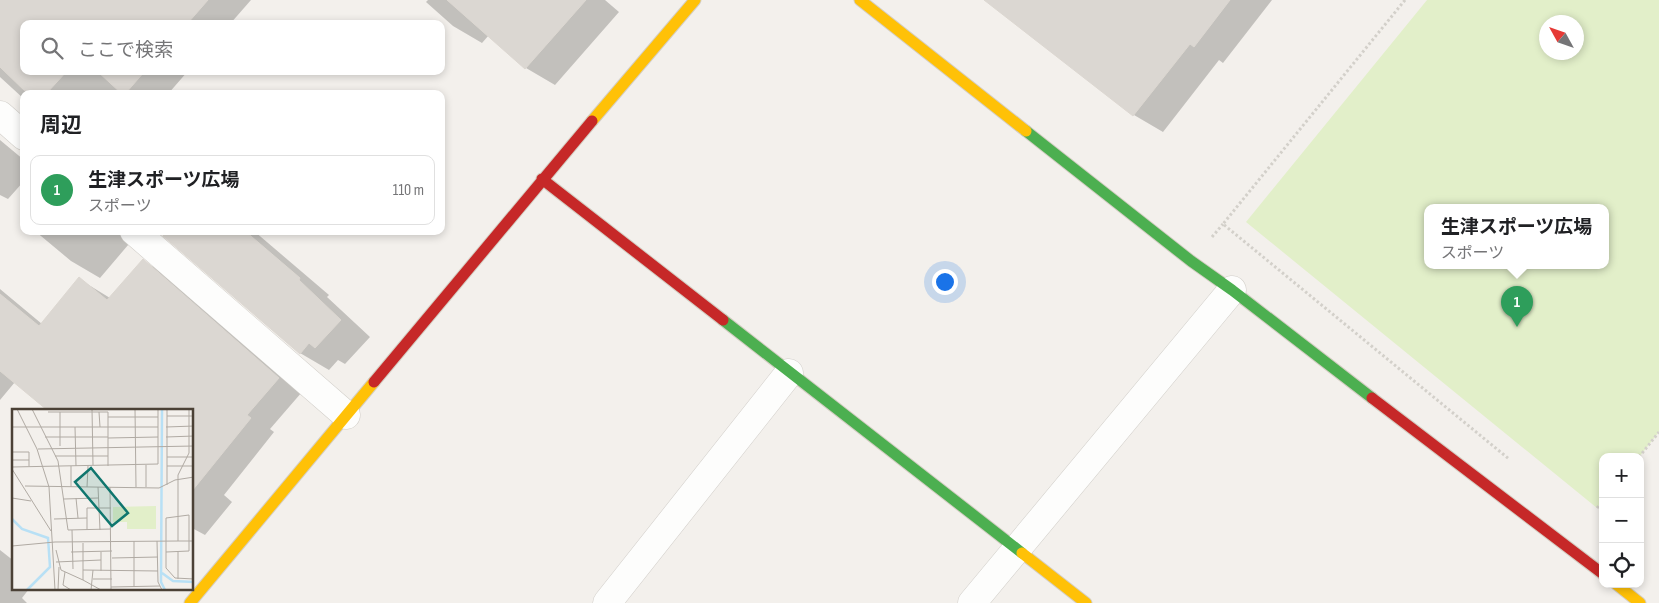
<!DOCTYPE html>
<html lang="ja">
<meta charset="utf-8">
<style>
body{margin:0;font-family:"Sofia Sans Condensed","Noto Sans JP",sans-serif;background:#f6f6f6;color:#202124}
.controls{position:absolute;right:15px;bottom:15px;display:grid;overflow:hidden;border-radius:10px;box-shadow:0 2px 8px #0003}
.controls button{width:45px;height:45px;display:grid;place-items:center;padding:0;border:0;border-bottom:1px solid #e0e0e0;background:#fff;color:#202124;font:25px sans-serif}
.compass{position:absolute;left:1539px;top:15px;width:45px;height:45px;border-radius:50%;background:#fff;box-shadow:0 2px 8px #0003;rotate:310deg}
.you{position:absolute;left:944px;top:281px;width:18px;height:18px;margin:-12px;border:4px solid #fff;border-radius:50%;background:#1a73e8;box-shadow:0 0 0 8px #1a73e833}
.badge{display:grid;place-items:center;width:32px;height:32px;border-radius:50%;background:#0f766e;color:#fff;font-size:16px;font-weight:700}
.pin{position:absolute;translate:-50% -41px;filter:drop-shadow(0 1px 2px #0008)}
.pin::after{content:'';position:absolute;top:26px;width:18px;height:15px;background:inherit;clip-path:polygon(0 0,100% 0,50% 100%)}
.popup{position:absolute;left:1424px;top:204px;width:185px;height:65px;box-sizing:border-box;display:grid;place-content:center;border-radius:10px;background:#fff;filter:drop-shadow(0 1px 4px #0005);font-size:16px;white-space:nowrap;color:#757577}
.popup b{font-size:19px;color:#202124}
.popup::after{content:'';position:absolute;left:50%;top:100%;margin-left:-10px;border:10px solid transparent;border-top-color:#fff}
.list{margin:0;padding:0;list-style:none}
h2{display:flex;justify-content:space-between;align-items:center;height:65px;margin:0;padding:0 20px;font-size:21px}
h2 small{font-size:16px;font-weight:400;color:#757577}
.list li{display:grid;grid-template-columns:32px 1fr auto;gap:15px;align-items:center;box-sizing:border-box;height:70px;margin:0 10px 10px;padding:0 10px;border:1px solid #e0e0e0;border-radius:10px}
.list b{display:block;font-size:19px;white-space:nowrap}
.list p{margin:0;font-size:16px;white-space:nowrap;color:#757577}
.list em{font-size:16px;font-style:normal;color:#757577}
.icon{flex:none;width:28px;height:28px;fill:none;stroke:currentColor;stroke-width:2;stroke-linecap:round;stroke-linejoin:round}
.map{position:relative;flex:none;width:1659px;height:603px;overflow:hidden}
.search{position:absolute;background:#fff;box-shadow:0 2px 8px #0003;left:20px;top:20px;width:425px;height:55px;display:flex;align-items:center;gap:12px;box-sizing:border-box;padding:0 18px;border-radius:10px;color:#757577;font-size:19px}
.panel{position:absolute;background:#fff;box-shadow:0 2px 8px #0003;left:20px;top:90px;width:425px;height:145px;border-radius:10px}
.map>svg:first-child{display:block}
.pitch{fill:#e2efc9;fill-rule:evenodd}
.shadow{fill:#0003}
.building{fill:#dbd7d2;stroke:#dcd7d1}
.lines{fill:none;stroke-linecap:round;stroke-linejoin:round}
.street-casing{stroke:#d1cec9;stroke-width:29}
.fast-casing{stroke:#d4cec3;stroke-width:13}
.slow-casing{stroke:#d4cec3;stroke-width:13}
.jam-casing{stroke:#d4cec3;stroke-width:13}
.path{stroke:#d3d0ca;stroke-width:3;stroke-dasharray:2.5 2.5;stroke-linecap:butt}
.street{stroke:#fdfdfc;stroke-width:28}
.fast{stroke:#4caf50;stroke-width:11}
.slow{stroke:#ffc107;stroke-width:11}
.jam{stroke:#c62828;stroke-width:11}
.inset-river{fill:none;stroke:#b8e0f5;stroke-width:2.5}
.inset-road{fill:none;stroke:#b0aaa3;stroke-width:1}
.view{fill:#0f766e;fill-opacity:0.15;stroke:#0f766e;stroke-width:2.5}
.inset-edge{fill:none;stroke:#4b4136;stroke-width:2.5}
</style>
<div class="map">
<svg width="1659" height="603" viewBox="0 0 1659 603">
<rect width="100%" height="100%" fill="#f3f0ec"/>
<path class="pitch" d="M 1427,0 L 1659,0 L 1659,432 L 1639,457 L 1603,457 L 1603,501 L 1597,508 L 1246,222 ZM 1546,22 L 1576,22 L 1576,52 L 1546,52 ZM 1428,208 L 1606,208 L 1606,266 L 1428,266 Z"/>
<path class="shadow" d="M 0,0 L 251,0 L 230,24 L 24,24 L 24,71 L 188,71 L 168,94 L 24,94 L 24,99 L 0,77 Z
M 428,0 L 605,0 L 619,12 L 555,85 L 526,68 L 489,35 L 482,43 L 453,26 L 426,2 Z
M 986,0 L 1272,0 L 1223,63 L 1219,60 L 1163,132 L 1134,115 Z
M 0,140 L 24,160 L 24,181 L 8,199 L 0,195 Z
M 35,231 L 140,231 L 100,278 L 71,261 Z
M 169,231 L 254,231 L 329,295 L 327,297 L 370,337 L 345,364 L 338,360 L 329,370 L 300,353 Z
M 143,261 L 166,274 L 302,392 L 270,429 L 274,432 L 224,495 L 232,502 L 205,535 L 192,528 L 192,410 L 49,410 L 15,382 L 0,400 L 0,289 L 42,324 L 79,279 L 110,298 Z
M 0,550 L 14,561 L 14,589 L 29,589 L 22,598 L 27,603 L 0,603 Z"/>
<path class="building" d="M 0,0 L 208,0 L 187,24 L 24,24 L 24,71 L 67,71 L 46,94 L 28,94 L 0,67 Z
M 447,0 L 586,0 L 525,69 Z
M 984,0 L 1230,0 L 1194,47 L 1190,44 L 1133,116 Z
M 97,71 L 145,71 L 125,94 L 122,94 Z
M 167,231 L 245,231 L 300,278 L 299,280 L 341,320 L 315,348 L 309,343 L 300,354 L 163,236 Z
M 143,259 L 279,378 L 247,415 L 251,418 L 192,491 L 192,410 L 47,410 L 0,371 L 0,294 L 39,326 L 79,277 L 107,300 Z"/>
<g class="lines">
<defs>
<path id="street" d="M 0,115 L 24,136
M 134,231 L 346,415
M 607,603 L 789,373
M 972,603 L 1232,290"/>
<path id="fast" d="M 1026,131 L 1191,261 L 1232,290 L 1372,398
M 723,320 L 1022,553"/>
<path id="slow" d="M 860,0 L 1026,131
M 592,121 L 695,0
M 1022,553 L 1086,603
M 1616,584 L 1640,603
M 190,603 L 374,382"/>
<path id="jam" d="M 542,179 L 723,320
M 374,382 L 592,121
M 1372,398 L 1603,574"/>
</defs>
<use href="#street" class="street-casing"/>
<use href="#fast" class="fast-casing"/>
<use href="#slow" class="slow-casing"/>
<use href="#jam" class="jam-casing"/>
<path class="path" d="M 1405,0 L 1223,224 L 1509,459
M 1212,237 L 1223,224
M 1639,457 L 1659,432
M 1597,508 L 1603,501"/>
<use href="#street" class="street"/>
<use href="#fast" class="fast"/>
<use href="#slow" class="slow"/>
<use href="#jam" class="jam"/>
</g>
<g transform="translate(12 409)">
<rect width="181" height="181" fill="#f3f0ec"/>
<path d="M 144,97 L 144,120 L 115,120 L 115,113 L 101,113 L 101,98 Z" fill="#e2efc9"/>
<path class="inset-river" d="M 150,0 L 149,173 L 153,181M 0,110 L 10,120 L 36,129 L 38,158 L 15,181M 150,164 L 161,172 L 182,173"/>
<path class="inset-road" d="M 5,0 L 25,40 L 37,78 L 43,181M 20,0 L 46,52 L 56,121 L 99,120M 80,0 L 81,56M 123,0 L 124,78M 155,0 L 155,76M 36,3 L 96,3M 48,3 L 48,37M 87,3 L 88,18M 96,3 L 96,57M 155,7 L 182,7M 96,8 L 146,8M 0,18 L 146,18M 63,18 L 64,57M 154,18 L 182,17M 33,28 L 96,28M 154,28 L 182,27M 96,29 L 146,28M 26,40 L 182,37M 0,43 L 17,43 L 17,57M 43,47 L 96,47M 155,48 L 182,48M 0,51 L 17,51M 134,56 L 134,78M 59,57 L 59,78M 155,57 L 182,57M 0,58 L 146,55 L 146,0M 0,60 L 39,122M 13,77 L 147,79 L 163,71 L 182,68M 75,78 L 76,57M 86,78 L 88,121M 98,78 L 99,181M 0,89 L 19,92M 64,89 L 66,109M 52,90 L 86,89M 42,110 L 75,109M 60,121 L 61,160M 75,121 L 75,99 L 99,99M 122,132 L 122,178M 145,132 L 146,173 L 150,181M 166,132 L 182,132M 71,134 L 71,171 L 89,181M 0,137 L 43,133 L 166,132 L 166,66 L 177,44 L 177,0M 44,141 L 49,161 L 71,171M 59,143 L 100,142M 89,143 L 89,162M 154,143 L 177,142 L 177,106 L 154,109 L 154,159 L 163,169 L 182,170M 100,149 L 146,148M 44,153 L 89,151M 71,161 L 146,162M 53,163 L 51,176 L 59,181M 81,170 L 100,170M 166,170 L 166,143M 99,178 L 148,177M 46,181 L 47,158M 79,181 L 81,161"/>
<path class="view" d="M 79,59 L 116,104 L 100,117 L 63,73 Z"/>
<rect width="181" height="181" class="inset-edge"/>
</g>
</svg>
<div class="controls">
<button>+</button>
<button>−</button>
<button><svg class="icon" aria-label="locate" viewBox="0 0 24 24"><circle cx="12" cy="12" r="6"/><path d="M12 2v4M12 18v4M2 12h4M18 12h4"/></svg></button>
</div>
<svg class="compass" viewBox="-18 -18 36 36"><path d="M0-13l5 13h-10z" fill="#e53935"/><path d="M0 13l5-13h-10z" fill="#757577"/></svg>
<div class="you"></div>
<div class="pin badge" style="left:1517px;top:327px;background:#2e9e5b">1</div>
<div class="popup"><b>生津スポーツ広場</b>スポーツ</div>
<div class="search"><svg class="icon" aria-label="search" viewBox="0 0 24 24"><circle cx="10" cy="10" r="6"/><path d="M15 15l6 6"/></svg>ここで検索</div>
<section class="panel">
<h2>周辺<small></small></h2>
<ul class="list">
<li><span class="badge" style="background:#2e9e5b">1</span><div><b>生津スポーツ広場</b><p>スポーツ</p></div><em>110 m</em></li>
</ul>
</section>
</div>
